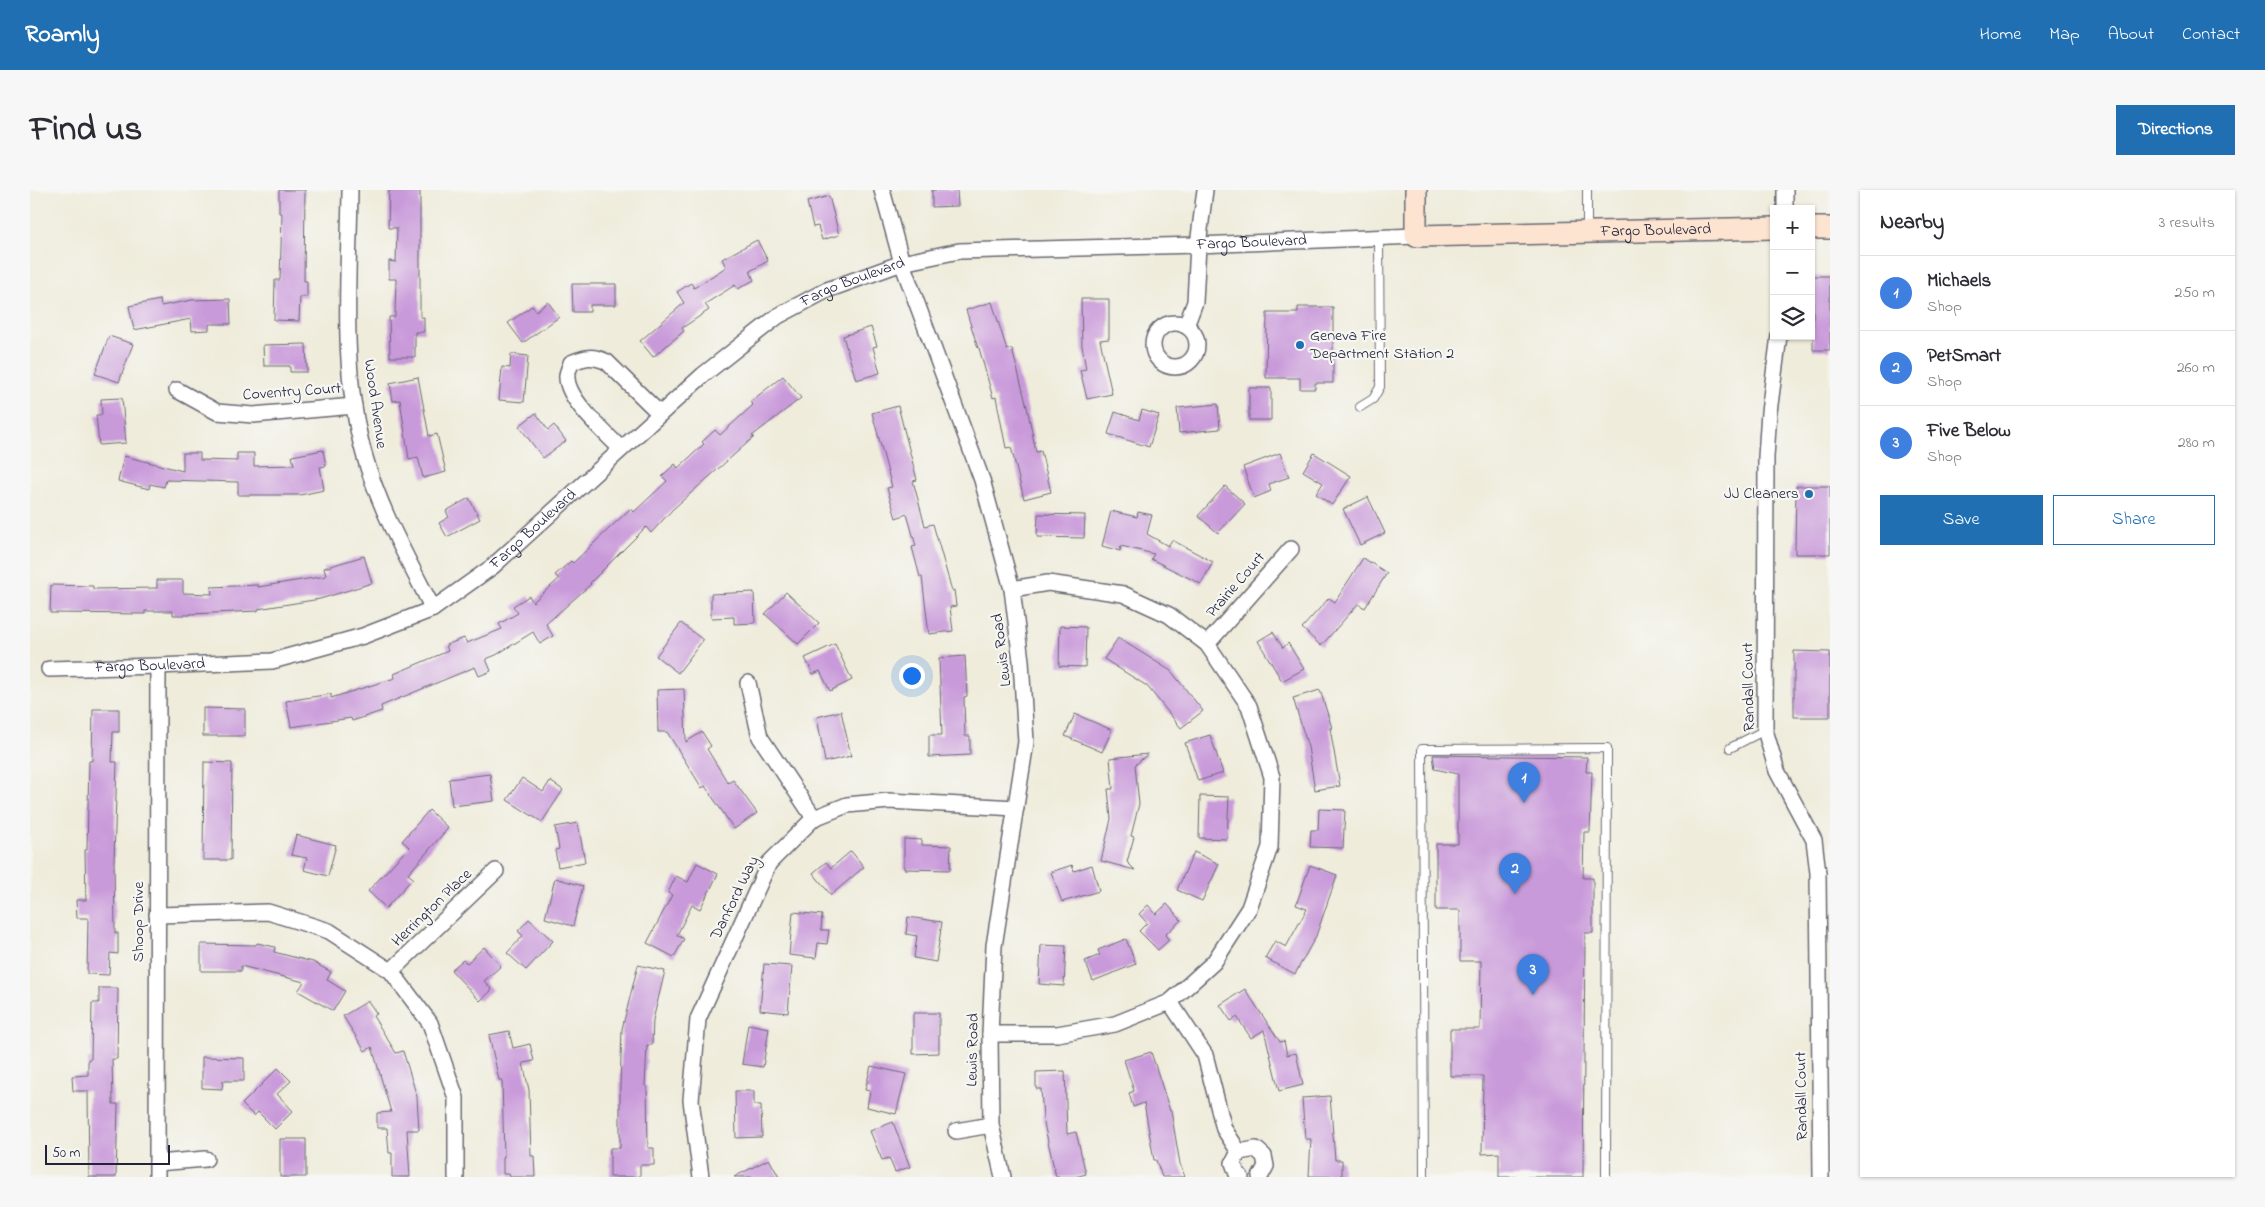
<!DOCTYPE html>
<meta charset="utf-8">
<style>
body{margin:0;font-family:"Indie Flower",sans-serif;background:#f7f7f7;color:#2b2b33}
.controls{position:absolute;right:15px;top:15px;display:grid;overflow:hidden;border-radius:0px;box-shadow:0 1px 4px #0004}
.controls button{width:45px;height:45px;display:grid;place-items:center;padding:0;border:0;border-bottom:1px solid #e1e1e2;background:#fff;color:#2b2b33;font:25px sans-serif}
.scale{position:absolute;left:15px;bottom:12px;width:125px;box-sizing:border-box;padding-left:5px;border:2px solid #22223b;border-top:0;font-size:14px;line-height:18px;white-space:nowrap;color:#22223b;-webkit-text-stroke:4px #f6f6f2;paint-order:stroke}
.you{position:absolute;left:881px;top:485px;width:18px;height:18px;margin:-12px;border:4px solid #fff;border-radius:50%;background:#1a73e8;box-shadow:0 0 0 8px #1a73e833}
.badge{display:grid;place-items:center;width:32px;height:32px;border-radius:50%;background:#1f6fb2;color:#fff;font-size:16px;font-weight:700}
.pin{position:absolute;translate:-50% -41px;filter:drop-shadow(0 1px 2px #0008)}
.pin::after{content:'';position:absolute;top:26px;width:18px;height:15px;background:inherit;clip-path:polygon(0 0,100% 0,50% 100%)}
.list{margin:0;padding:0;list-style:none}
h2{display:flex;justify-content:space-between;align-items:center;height:65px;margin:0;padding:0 20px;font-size:21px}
h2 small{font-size:16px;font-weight:400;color:#7c7c81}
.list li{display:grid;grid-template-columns:32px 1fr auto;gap:15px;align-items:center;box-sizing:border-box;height:75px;padding:0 20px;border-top:1px solid #e1e1e2}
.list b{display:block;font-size:19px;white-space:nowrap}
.list p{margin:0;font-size:16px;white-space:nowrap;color:#7c7c81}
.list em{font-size:16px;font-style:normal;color:#7c7c81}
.actions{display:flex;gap:10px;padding:15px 20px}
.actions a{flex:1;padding:11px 0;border:1px solid #1f6fb2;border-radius:0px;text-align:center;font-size:18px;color:#1f6fb2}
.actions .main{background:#1f6fb2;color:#fff}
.icon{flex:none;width:28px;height:28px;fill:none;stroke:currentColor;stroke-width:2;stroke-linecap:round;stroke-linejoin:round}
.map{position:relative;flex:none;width:1800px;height:987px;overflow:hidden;border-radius:0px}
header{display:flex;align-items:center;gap:30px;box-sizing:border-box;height:70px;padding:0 25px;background:#1f6fb2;color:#fff}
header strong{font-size:24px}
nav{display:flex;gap:28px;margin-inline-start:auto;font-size:18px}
.intro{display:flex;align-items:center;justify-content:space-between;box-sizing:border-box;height:120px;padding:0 30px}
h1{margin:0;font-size:35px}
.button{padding:12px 22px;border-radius:0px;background:#1f6fb2;color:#fff;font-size:18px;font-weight:700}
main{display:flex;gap:30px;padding:0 30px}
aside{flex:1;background:#fff;border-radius:0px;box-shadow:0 1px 4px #0004}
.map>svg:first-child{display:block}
.building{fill:#c99ada}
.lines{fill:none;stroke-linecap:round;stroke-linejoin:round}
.lane-casing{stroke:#6a6973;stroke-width:10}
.street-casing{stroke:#6a6973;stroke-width:18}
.secondary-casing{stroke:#6a6973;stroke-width:24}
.lane{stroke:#fff;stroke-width:8}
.street{stroke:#fff;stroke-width:15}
.secondary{stroke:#fde4d1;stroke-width:21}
.poi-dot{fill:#1f6fb2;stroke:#f6f6f2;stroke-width:2}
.labels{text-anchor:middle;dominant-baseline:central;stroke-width:4.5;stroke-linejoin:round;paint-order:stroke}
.street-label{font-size:16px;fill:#22223b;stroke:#f6f6f2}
.poi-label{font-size:16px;fill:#22223b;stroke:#f6f6f2;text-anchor:start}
</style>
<header>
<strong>Roamly</strong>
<nav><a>Home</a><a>Map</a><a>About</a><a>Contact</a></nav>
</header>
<div class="intro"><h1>Find us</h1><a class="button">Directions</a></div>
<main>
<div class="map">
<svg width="1800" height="987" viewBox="0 0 1800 987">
<rect width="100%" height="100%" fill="#f6f6f2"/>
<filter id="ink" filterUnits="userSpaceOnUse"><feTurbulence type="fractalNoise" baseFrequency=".02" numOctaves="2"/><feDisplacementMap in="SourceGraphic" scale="10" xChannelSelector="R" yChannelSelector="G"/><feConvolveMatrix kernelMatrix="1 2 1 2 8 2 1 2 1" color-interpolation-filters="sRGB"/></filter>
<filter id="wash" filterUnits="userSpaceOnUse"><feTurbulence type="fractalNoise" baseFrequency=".0096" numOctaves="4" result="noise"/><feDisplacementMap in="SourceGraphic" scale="20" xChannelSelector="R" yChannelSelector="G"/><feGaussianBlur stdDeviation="1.12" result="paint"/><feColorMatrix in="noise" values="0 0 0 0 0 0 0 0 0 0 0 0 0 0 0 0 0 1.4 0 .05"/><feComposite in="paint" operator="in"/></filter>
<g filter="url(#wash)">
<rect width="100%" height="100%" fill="#efecdb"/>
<g id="blocks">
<path class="building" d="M 249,0 L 275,0 L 274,91 L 277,91 L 277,107 L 270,107 L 269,131 L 244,130 L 245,90 L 250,90 L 252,23 L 249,23 Z
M 359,0 L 390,0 L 390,127 L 394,127 L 394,142 L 385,142 L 385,167 L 360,167 L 359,127 L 365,127 L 366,89 L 359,89 L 359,71 L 366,72 L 367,38 L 358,38 Z
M 902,0 L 927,0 L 928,16 L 902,17 Z
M 799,6 L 809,45 L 792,50 L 788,36 L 783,37 L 777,12 Z
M 727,50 L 738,71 L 720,81 L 724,90 L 708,99 L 705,95 L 675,114 L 679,120 L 652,138 L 654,141 L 623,167 L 610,151 L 654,113 L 647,102 L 661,93 L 664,98 L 696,77 L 692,69 Z
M 1783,86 L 1800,86 L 1800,160 L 1783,160 Z
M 542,94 L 586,94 L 586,115 L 560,115 L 560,122 L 543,122 Z
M 200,109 L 201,134 L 179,134 L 179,140 L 162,141 L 161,129 L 104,140 L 99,116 L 130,110 L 131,116 L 162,110 Z
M 1051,109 L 1079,109 L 1079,149 L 1070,150 L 1082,204 L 1057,209 L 1050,180 L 1056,179 L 1052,156 Z
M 518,112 L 529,127 L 493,153 L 478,133 L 502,116 L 506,121 Z
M 962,112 L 977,160 L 982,159 L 997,217 L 1006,262 L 1011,261 L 1021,302 L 994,309 L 981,257 L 976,258 L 966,207 L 963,208 L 949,158 L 948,158 L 936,120 Z
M 1268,117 L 1303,117 L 1303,193 L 1285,193 L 1285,199 L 1270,199 L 1270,188 L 1236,188 L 1237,123 L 1268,123 Z
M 841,137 L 847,156 L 843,157 L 850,183 L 826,190 L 813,146 Z
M 79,146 L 103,154 L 89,192 L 65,184 Z
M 276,154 L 277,182 L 260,182 L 260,176 L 234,176 L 233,155 Z
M 481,164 L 498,166 L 494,212 L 469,210 L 472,177 L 480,178 Z
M 753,186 L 771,208 L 722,246 L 724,247 L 643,319 L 621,343 L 616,337 L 560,393 L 561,394 L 516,434 L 523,446 L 510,454 L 503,442 L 466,465 L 456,469 L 461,481 L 449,486 L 445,477 L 351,516 L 352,521 L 322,531 L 321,528 L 261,537 L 256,511 L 301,504 L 301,508 L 365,488 L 364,484 L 418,461 L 416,455 L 434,448 L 437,453 L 472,439 L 469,434 L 488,423 L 483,416 L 499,406 L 503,412 L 529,389 L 525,385 L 541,371 L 543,373 L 601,318 L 604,322 L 637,291 L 632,286 L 645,274 L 648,278 L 674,254 L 672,252 L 685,240 L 690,245 L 723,215 L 720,212 Z
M 388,187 L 399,246 L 407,244 L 416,282 L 393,288 L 388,267 L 379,269 L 370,210 L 363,211 L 360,193 Z
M 1219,198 L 1241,198 L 1241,230 L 1219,230 Z
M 92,208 L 96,253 L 69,255 L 66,225 L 72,225 L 71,209 Z
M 1188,214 L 1190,239 L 1149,243 L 1147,218 Z
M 868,216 L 887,290 L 883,291 L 895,336 L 903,334 L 922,401 L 924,400 L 926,416 L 920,417 L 923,441 L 899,444 L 892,387 L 890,387 L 882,357 L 886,356 L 877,324 L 866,328 L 857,298 L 862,297 L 842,223 Z
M 1112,220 L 1129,225 L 1119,257 L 1078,244 L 1085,222 L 1109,230 Z
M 506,223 L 518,240 L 524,235 L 536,251 L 513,268 L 489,236 Z
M 293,260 L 296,276 L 290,277 L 294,300 L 270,305 L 208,305 L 208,292 L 136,290 L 134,297 L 120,294 L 119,299 L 88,291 L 94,266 L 153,281 L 153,263 L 170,263 L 170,270 L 207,271 L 207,263 L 224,263 L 224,276 L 264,275 L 262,266 Z
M 1250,263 L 1259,287 L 1239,294 L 1241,301 L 1224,308 L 1213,277 Z
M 1284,263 L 1321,286 L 1302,315 L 1286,304 L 1293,293 L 1273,281 Z
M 1195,296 L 1215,314 L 1188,343 L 1168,326 Z
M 1766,296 L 1800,296 L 1800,364 L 1765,364 Z
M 1338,307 L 1355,343 L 1330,355 L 1313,319 Z
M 439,308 L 450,329 L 417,347 L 409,333 L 419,327 L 416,321 Z
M 1081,321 L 1107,327 L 1108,322 L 1122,325 L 1117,344 L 1138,356 L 1142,350 L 1183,372 L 1171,394 L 1121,369 L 1124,364 L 1091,356 L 1090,361 L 1072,356 Z
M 1008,324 L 1055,325 L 1054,348 L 1007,347 Z
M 334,366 L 342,393 L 290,409 L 228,419 L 228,421 L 160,424 L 160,425 L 143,425 L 143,421 L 115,421 L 115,424 L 20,423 L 21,395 L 63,396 L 63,399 L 127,398 L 127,390 L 153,390 L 153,403 L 182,404 L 181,397 L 228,395 L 228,397 L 296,386 L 294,378 Z
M 1333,368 L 1357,383 L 1335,418 L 1328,414 L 1291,456 L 1272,438 L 1299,408 L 1305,412 Z
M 724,402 L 725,433 L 704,434 L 704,427 L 681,428 L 681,404 Z
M 756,402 L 789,433 L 768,454 L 735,424 Z
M 651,433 L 673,450 L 648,483 L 626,466 Z
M 1030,436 L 1056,437 L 1055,477 L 1029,476 Z
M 1243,442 L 1253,458 L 1258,453 L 1274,479 L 1252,491 L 1228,451 Z
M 1088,448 L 1141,481 L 1173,521 L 1151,538 L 1117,496 L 1074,469 Z
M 805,454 L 822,490 L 800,501 L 790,481 L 783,484 L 775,468 Z
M 1764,461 L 1800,462 L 1800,527 L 1764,527 Z
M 935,466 L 937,506 L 934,507 L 935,546 L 940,546 L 940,565 L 899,567 L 899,545 L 912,545 L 909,468 Z
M 654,499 L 656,552 L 672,542 L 681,556 L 677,559 L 698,593 L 703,590 L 727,623 L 704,639 L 675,596 L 672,598 L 637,542 L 628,542 L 627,500 Z
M 1290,500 L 1302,538 L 1300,538 L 1310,596 L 1285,600 L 1278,557 L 1263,508 Z
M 173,518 L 215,519 L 215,546 L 173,546 Z
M 63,519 L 89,519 L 89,542 L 83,542 L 82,572 L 87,572 L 84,671 L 85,743 L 88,743 L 88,764 L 80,763 L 79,785 L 57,784 L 58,728 L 47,728 L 46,710 L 56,710 L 55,660 L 57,660 L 59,571 L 62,571 Z
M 811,521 L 821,566 L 795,572 L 787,527 Z
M 1045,524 L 1082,540 L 1072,562 L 1035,546 Z
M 1180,545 L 1193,583 L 1168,591 L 1155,553 Z
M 1118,564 L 1105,575 L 1109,614 L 1101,646 L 1104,647 L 1097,672 L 1105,680 L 1071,671 L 1081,629 L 1078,599 L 1083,599 L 1080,568 Z
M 1403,565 L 1557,567 L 1556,582 L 1562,582 L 1560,642 L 1554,642 L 1553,688 L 1563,688 L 1563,743 L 1555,743 L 1553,987 L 1469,987 L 1469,963 L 1452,964 L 1453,886 L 1420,886 L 1420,839 L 1450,839 L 1451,771 L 1430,771 L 1430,720 L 1406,720 L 1406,654 L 1428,654 L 1428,584 L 1405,579 Z
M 174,572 L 202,573 L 201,670 L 173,670 Z
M 460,584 L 464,611 L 422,616 L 419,589 Z
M 492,588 L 513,602 L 520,591 L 533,600 L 512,632 L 477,610 Z
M 1170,606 L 1199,607 L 1197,649 L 1169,648 Z
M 1289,619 L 1315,620 L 1313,658 L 1280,657 L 1281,640 L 1288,640 Z
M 399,620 L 418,638 L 378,684 L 383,688 L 356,718 L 338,701 L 379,657 L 372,651 Z
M 548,633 L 555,672 L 528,677 L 525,660 L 529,659 L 525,637 Z
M 266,645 L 306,655 L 298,686 L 274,680 L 277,668 L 261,665 Z
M 874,649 L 892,650 L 892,655 L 921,656 L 920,680 L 874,679 Z
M 821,661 L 834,677 L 801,705 L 783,683 L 796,672 L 801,678 Z
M 1164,662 L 1189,674 L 1172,711 L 1147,700 Z
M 667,673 L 688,684 L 670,719 L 662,715 L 647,745 L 654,749 L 644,767 L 617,753 L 642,705 L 638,703 L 646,686 L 658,692 Z
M 1042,675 L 1044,681 L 1062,675 L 1069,701 L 1032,712 L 1021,682 Z
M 1280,675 L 1307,685 L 1286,746 L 1265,784 L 1235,768 L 1245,751 L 1256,757 L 1277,719 L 1266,715 Z
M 525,688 L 553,696 L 543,736 L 515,728 Z
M 1137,714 L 1151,730 L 1135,745 L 1139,750 L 1128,760 L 1109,741 L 1117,733 L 1109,724 L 1118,715 L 1126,724 Z
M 763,722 L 792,725 L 791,740 L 799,740 L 797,754 L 788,753 L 786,768 L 759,765 Z
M 878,727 L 912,732 L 906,772 L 884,768 L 887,746 L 876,744 Z
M 499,729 L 523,751 L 496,780 L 477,763 L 493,746 L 488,741 Z
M 1096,749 L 1106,774 L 1063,791 L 1055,771 L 1070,765 L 1068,760 Z
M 227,753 L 245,757 L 244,762 L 283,772 L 301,782 L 297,790 L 315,801 L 303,821 L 268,801 L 274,792 L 211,776 L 211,781 L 171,781 L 171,754 L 226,755 Z
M 1011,755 L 1036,756 L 1034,796 L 1009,794 Z
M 454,757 L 471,776 L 454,791 L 462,800 L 450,811 L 421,780 L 433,770 L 437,773 Z
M 734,774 L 762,776 L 758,823 L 730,820 Z
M 608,775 L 635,781 L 623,830 L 622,855 L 617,855 L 615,896 L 617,896 L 618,958 L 624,958 L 624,975 L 610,975 L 610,987 L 580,987 L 580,958 L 590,958 L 590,896 L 592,839 Z
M 69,798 L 88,798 L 87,869 L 82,869 L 83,914 L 88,914 L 86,987 L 59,987 L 58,901 L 43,901 L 42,886 L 58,885 L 58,869 L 61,869 L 62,813 L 69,813 Z
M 1215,799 L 1250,852 L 1254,851 L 1257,865 L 1266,863 L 1273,895 L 1249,901 L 1234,840 L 1221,848 L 1207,827 L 1201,831 L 1190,815 Z
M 338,811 L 347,824 L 343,826 L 366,863 L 373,861 L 387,907 L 389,940 L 377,940 L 380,987 L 362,987 L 362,963 L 359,963 L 357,938 L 347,938 L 347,923 L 361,922 L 342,857 L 335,861 L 313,826 Z
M 883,823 L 909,823 L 909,863 L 883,864 Z
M 718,834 L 739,838 L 733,877 L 712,874 Z
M 479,841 L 483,858 L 500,854 L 504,871 L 493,873 L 499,900 L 501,966 L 504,966 L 505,987 L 480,987 L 479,984 L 473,984 L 473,967 L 474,967 L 472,890 L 469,890 L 459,845 Z
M 1121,862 L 1140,921 L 1141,921 L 1150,974 L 1155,987 L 1132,987 L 1126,970 L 1124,970 L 1114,913 L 1103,917 L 1099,903 L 1104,901 L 1094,870 Z
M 172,867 L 214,868 L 214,891 L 193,891 L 192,899 L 172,898 Z
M 841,876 L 876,884 L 866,924 L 837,917 L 840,901 L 835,900 Z
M 248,878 L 261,891 L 247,904 L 263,921 L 245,939 L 228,922 L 224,926 L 212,914 Z
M 1035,881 L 1037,944 L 1046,942 L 1056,984 L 1045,987 L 1026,987 L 1013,929 L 1011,899 L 1006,899 L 1006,882 Z
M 705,901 L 724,901 L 724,915 L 731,915 L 732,947 L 706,948 Z
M 1300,906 L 1305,970 L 1312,970 L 1312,987 L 1279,986 L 1281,949 L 1275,949 L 1272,908 Z
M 863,932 L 880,977 L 865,982 L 859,968 L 852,970 L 840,941 Z
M 250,949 L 276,949 L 276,987 L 250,987 Z
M 739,969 L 749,987 L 704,987 Z"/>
</g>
</g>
<g filter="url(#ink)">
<use href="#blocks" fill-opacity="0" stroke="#6a6973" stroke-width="1"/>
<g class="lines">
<defs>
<path id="lane" d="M 1557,0 L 1557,40
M 1330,217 L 1343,209 L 1350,197 L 1349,47
M 1700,558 L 1735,540
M 1394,987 L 1392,559 L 1577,558 L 1576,987"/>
<g id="street">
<path d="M 320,0 C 319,87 310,179 334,264 C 349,318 377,368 403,419"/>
<path d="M 852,0 L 872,73 L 952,290 L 982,399 L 991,471 L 996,552 L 964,756 L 960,844 L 961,935 L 973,987"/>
<path d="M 1755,0 L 1755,19"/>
<circle cx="1145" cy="155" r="22"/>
<path d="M 1156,136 L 1165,112 L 1168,55 L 1175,0"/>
<path d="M 1749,146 L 1739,222 L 1736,267 L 1735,540 L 1747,581 L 1784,650 L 1788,683 L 1791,987"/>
<path d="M 147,200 L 187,222 L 223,225 L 324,216"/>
<path d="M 591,259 C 576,243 538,211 537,188 C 536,183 540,178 541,173 C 555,167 562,165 577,172 L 630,224"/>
<path d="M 1177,454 L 1261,359"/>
<path id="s1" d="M 19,479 L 128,476 L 242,471 L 333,446 L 403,419 L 462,377 L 673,185 L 748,126 L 797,100 L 872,73 L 929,61 L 1168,55 L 1386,46"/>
<path d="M 718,493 L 730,547 L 784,628"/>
<path d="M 127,725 L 238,722 L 299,741 L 361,781 L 400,833 L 426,908 L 426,987"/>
<path d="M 361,781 L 466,681"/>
<path d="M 1140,812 L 1175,865 L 1194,939 L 1209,962"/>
<path d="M 960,844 L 1027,844 L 1085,834 L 1140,812 L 1184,772 L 1219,718 L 1240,657 L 1242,587 L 1219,516 L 1177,454 L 1139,425 L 1093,404 L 1018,393 L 982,399"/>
<path d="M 926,941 L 961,935"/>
<path d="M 1209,962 L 1226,959 L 1234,966 L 1236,976 L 1230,987"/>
<path d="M 1209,962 L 1203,973 L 1207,984 L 1211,987"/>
<path d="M 127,973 L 176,969"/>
<path d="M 127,987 L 128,476"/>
<path d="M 671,987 L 661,910 L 668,829 L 739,673 L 784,628 L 817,615 L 859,611 L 986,618"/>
</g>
<g id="secondary">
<path id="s2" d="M 1386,0 L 1386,46 L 1744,38"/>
<path d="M 1781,38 L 1800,38"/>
</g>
</defs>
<use href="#lane" class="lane-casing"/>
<use href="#street" class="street-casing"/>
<use href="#secondary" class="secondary-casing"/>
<use href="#lane" class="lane"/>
<use href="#street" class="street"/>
<use href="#secondary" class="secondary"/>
</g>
</g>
<g class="poi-dot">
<circle cx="1270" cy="155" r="5"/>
<circle cx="1779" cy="304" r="5"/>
</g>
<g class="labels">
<g class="street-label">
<text stroke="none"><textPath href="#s2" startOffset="286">Fargo Boulevard</textPath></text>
<text stroke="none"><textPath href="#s1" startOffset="1332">Fargo Boulevard</textPath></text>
<text stroke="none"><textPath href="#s1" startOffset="928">Fargo Boulevard</textPath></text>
<text transform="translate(262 202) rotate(-4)">Coventry Court</text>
<text transform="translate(345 214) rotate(82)">Wood Avenue</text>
<text stroke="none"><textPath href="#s1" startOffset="521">Fargo Boulevard</textPath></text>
<text transform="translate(1206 395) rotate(-49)">Prairie Court</text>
<text transform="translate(972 460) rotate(-97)">Lewis Road</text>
<text stroke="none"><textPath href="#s1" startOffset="101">Fargo Boulevard</textPath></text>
<text transform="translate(1719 497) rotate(-91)">Randall Court</text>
<text transform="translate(705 708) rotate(-64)">Danford Way</text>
<text transform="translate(402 718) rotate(-44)">Herrington Place</text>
<text transform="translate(109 732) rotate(-90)">Shoop Drive</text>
<text transform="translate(943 860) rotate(-89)">Lewis Road</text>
<text transform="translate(1772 906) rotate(-91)">Randall Court</text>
</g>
<g class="poi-label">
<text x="1280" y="146">Geneva Fire<tspan x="1280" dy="18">Department Station 2</tspan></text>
<text x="1769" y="304" text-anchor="end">JJ Cleaners</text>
</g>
</g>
</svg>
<div class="controls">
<button>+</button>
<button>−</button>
<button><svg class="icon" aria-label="layers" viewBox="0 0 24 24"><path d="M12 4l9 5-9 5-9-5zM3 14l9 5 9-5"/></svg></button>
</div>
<div class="scale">50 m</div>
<div class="you"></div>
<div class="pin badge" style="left:1494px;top:613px;background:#3f7fe0">1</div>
<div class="pin badge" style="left:1485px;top:704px;background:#3f7fe0">2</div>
<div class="pin badge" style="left:1503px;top:805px;background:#3f7fe0">3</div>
</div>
<aside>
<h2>Nearby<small>3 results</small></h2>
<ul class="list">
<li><span class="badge" style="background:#3f7fe0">1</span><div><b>Michaels</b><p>Shop</p></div><em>250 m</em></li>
<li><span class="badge" style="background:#3f7fe0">2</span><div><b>PetSmart</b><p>Shop</p></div><em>260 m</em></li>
<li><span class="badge" style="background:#3f7fe0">3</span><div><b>Five Below</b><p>Shop</p></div><em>280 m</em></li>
</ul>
<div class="actions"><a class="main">Save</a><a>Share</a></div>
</aside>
</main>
